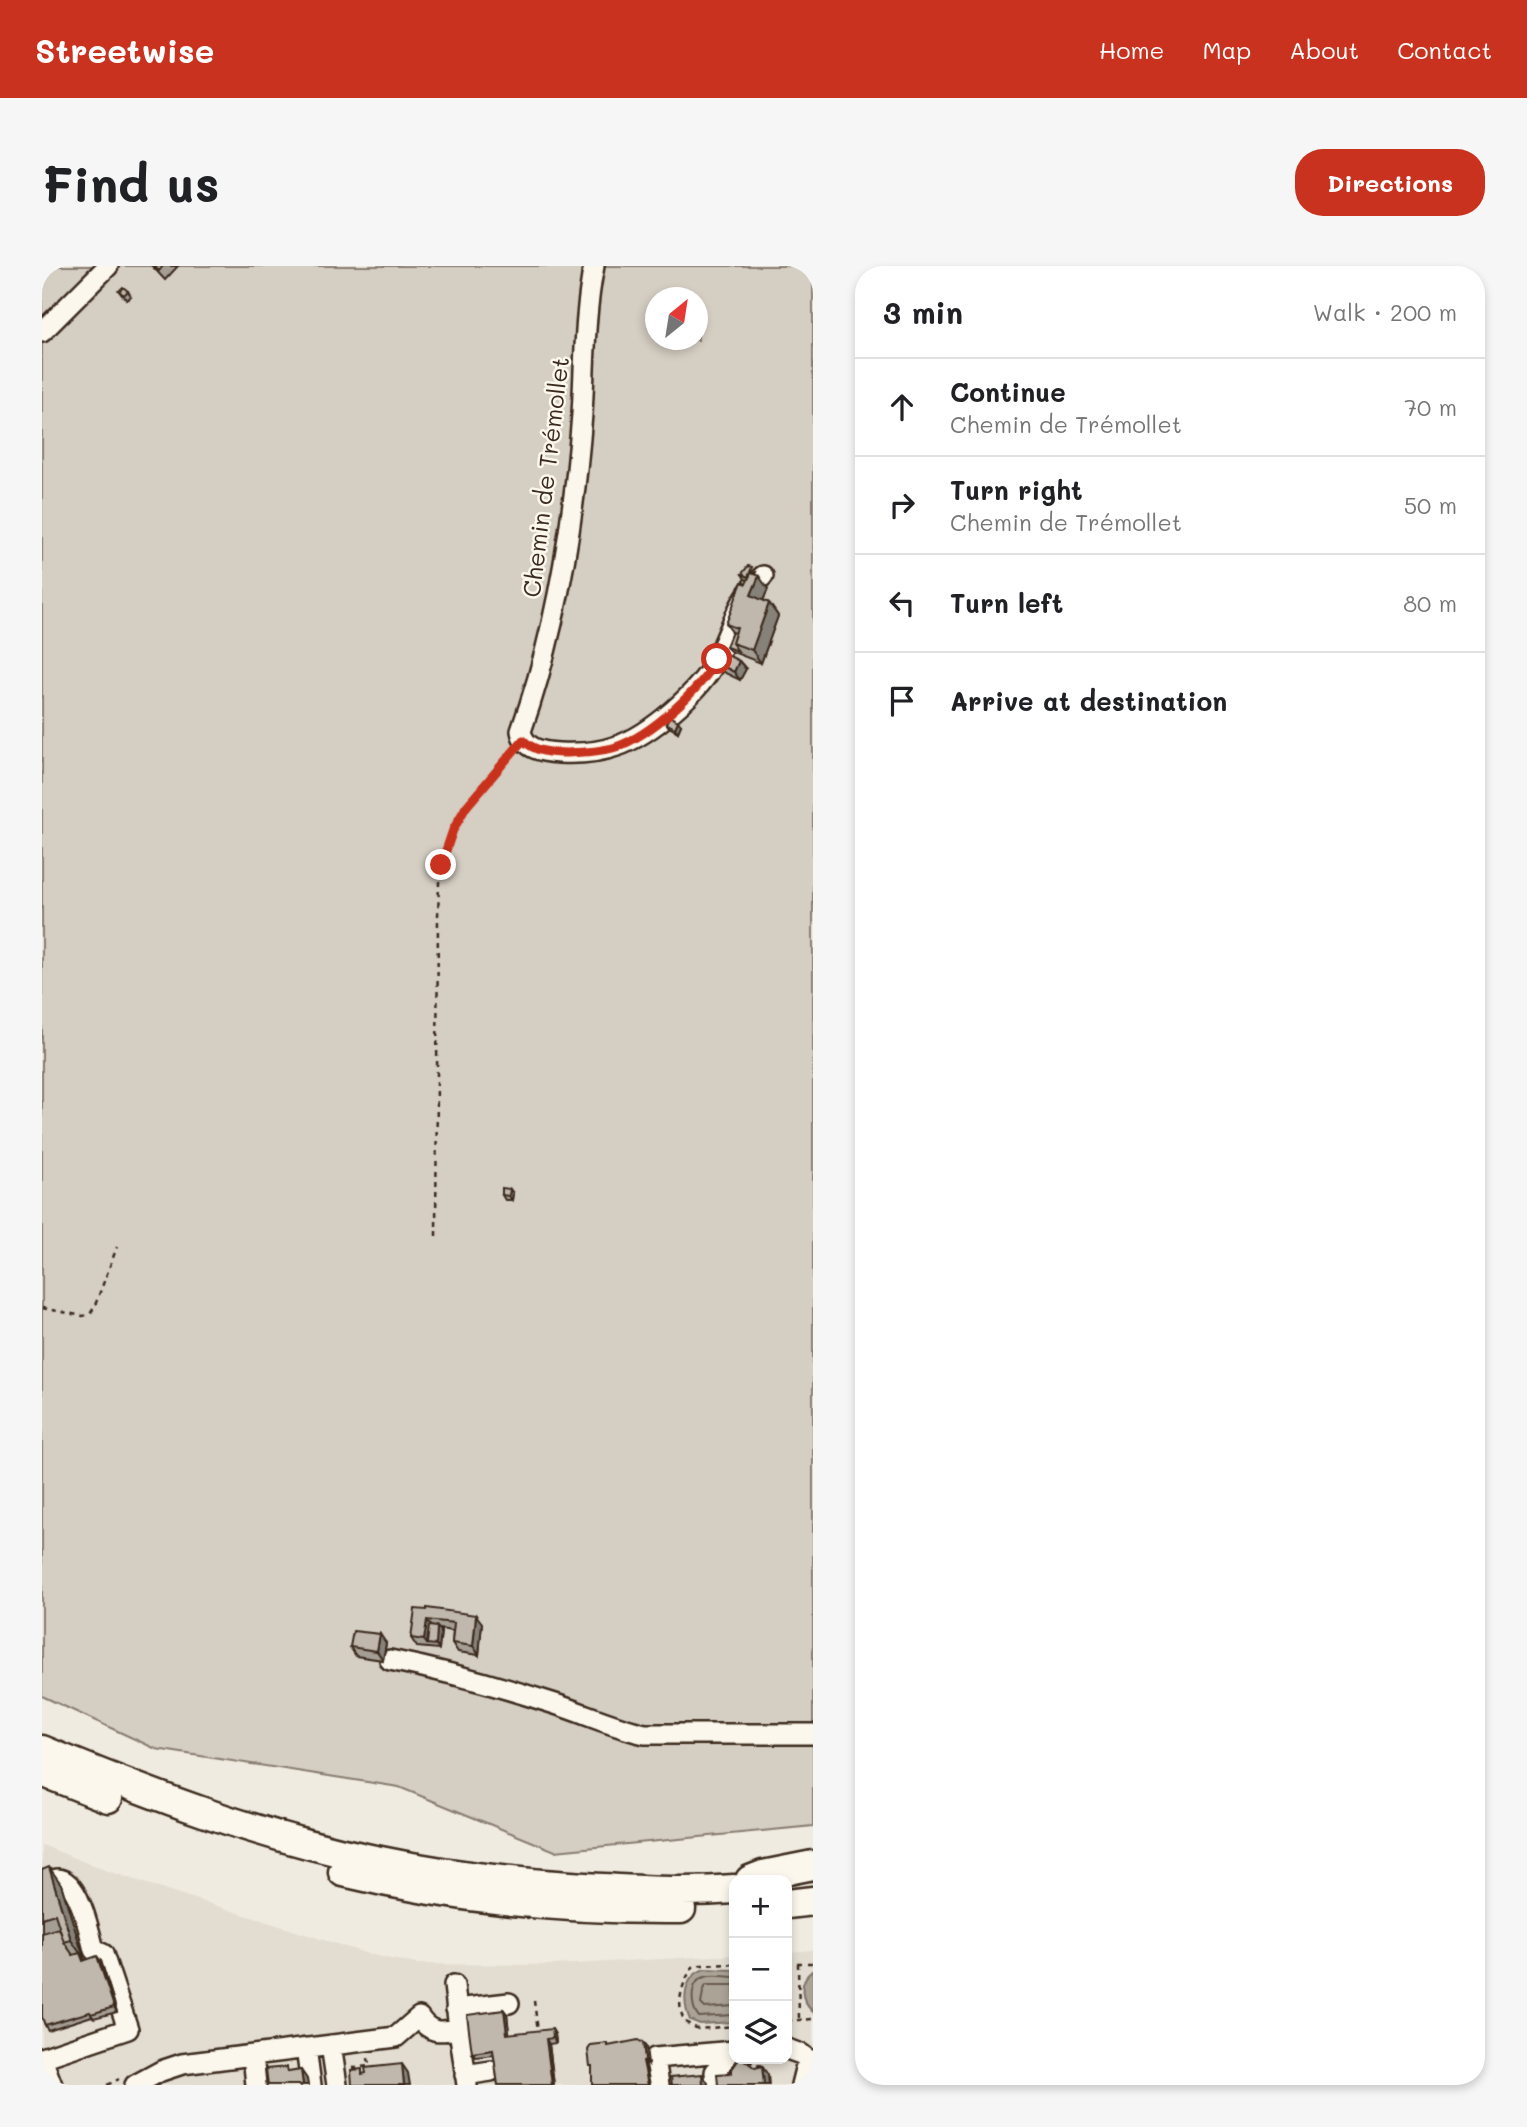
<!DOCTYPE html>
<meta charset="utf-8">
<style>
body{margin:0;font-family:Mali,sans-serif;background:#f6f6f6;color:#202124}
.controls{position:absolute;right:21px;bottom:21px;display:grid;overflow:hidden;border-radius:14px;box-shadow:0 4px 10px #0003}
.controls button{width:63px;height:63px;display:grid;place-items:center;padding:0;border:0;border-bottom:2px solid #e0e0e0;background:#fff;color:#202124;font:35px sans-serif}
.compass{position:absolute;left:603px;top:21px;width:63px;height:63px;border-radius:50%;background:#fff;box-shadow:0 4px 10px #0003;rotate:30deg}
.stop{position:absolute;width:21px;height:21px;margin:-16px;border:5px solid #c8321e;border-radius:50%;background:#fff}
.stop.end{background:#c8321e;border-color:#fff;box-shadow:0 2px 7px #0008}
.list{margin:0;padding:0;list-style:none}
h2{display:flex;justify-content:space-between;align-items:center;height:91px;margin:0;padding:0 28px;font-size:30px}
h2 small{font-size:23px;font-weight:400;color:#757577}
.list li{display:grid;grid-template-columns:46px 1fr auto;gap:21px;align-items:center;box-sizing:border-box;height:98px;padding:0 28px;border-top:2px solid #e0e0e0}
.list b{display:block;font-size:26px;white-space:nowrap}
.list p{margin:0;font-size:23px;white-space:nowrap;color:#757577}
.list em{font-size:23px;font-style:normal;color:#757577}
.icon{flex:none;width:38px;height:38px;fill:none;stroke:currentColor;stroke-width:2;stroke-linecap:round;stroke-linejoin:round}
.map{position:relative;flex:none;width:771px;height:1819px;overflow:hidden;border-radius:28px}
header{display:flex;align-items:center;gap:42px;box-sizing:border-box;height:98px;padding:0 35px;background:#c8321e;color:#fff}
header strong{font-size:33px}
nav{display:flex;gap:38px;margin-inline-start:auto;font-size:24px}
.intro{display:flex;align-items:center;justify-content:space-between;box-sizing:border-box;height:168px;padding:0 42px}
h1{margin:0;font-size:49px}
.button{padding:18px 32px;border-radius:28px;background:#c8321e;color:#fff;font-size:24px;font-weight:700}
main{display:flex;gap:42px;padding:0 42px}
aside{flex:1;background:#fff;border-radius:28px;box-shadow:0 4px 10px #0003}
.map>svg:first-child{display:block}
.built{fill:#e2dcd1}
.green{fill:#d5cec3;stroke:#887c70;stroke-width:2;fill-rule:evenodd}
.water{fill:#aca397;stroke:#7f7367;stroke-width:2}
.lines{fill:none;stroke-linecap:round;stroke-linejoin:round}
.shore{stroke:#685a4e;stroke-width:2}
.minor-casing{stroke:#3b2a1e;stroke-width:24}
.highway-casing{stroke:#3b2a1e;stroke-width:33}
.path{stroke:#3b2a1e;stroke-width:2.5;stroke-dasharray:5 5;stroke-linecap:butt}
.minor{stroke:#fbf7ec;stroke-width:19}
.highway{stroke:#fbf7ec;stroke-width:28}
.wall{fill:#a59e95;stroke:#3b2a1e;stroke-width:2}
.shaded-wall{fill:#868179;stroke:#3b2a1e;stroke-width:2}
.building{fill:#c0b8ad;stroke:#3b2a1e;stroke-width:2}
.route{stroke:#c8321e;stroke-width:9}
.labels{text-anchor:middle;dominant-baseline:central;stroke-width:5;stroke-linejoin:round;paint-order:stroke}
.street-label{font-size:24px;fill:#3b2a1e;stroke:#fbf7ec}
</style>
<header>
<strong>Streetwise</strong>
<nav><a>Home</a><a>Map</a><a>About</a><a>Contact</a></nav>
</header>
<div class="intro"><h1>Find us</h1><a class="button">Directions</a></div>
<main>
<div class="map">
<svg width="771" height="1819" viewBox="0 0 771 1819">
<rect width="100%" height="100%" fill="#f0ebe0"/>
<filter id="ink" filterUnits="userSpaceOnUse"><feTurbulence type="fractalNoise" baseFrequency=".0143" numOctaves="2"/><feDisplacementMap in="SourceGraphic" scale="14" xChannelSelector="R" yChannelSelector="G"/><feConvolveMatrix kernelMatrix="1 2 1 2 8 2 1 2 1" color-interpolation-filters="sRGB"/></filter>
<g filter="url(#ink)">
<path class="built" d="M 0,1579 L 65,1605 L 326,1688 L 374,1698 L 511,1699 L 692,1689 L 692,1793 L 745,1793 L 745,1686 L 771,1684 L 771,1819 L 0,1819 Z"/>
<path class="green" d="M 0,0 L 771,0 L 771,1560 L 513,1585 L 357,1521 L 114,1483 L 0,1430 ZM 614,32 L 656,32 L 656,74 L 614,74 Z"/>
<path class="water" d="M 663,1703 L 692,1704 L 692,1756 L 658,1758 L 648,1754 C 640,1736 641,1710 663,1703 Z
M 771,1704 L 771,1746 C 758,1734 756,1715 771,1704 Z"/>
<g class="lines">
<path class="shore" d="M 692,1711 C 683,1711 672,1708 663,1711 C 647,1715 648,1742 657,1751 L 692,1749
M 692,1719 L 664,1719 L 661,1726 L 659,1738 L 663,1742 L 692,1740"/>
<defs>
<path id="minor" d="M 552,0 C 542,49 543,99 540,148 C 532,255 515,364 479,465 C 482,483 500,486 517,487 C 535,488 558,486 575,480 C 608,469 659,425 674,394 C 688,367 697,330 721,310
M 0,66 L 66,0
M 348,1394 C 403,1405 457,1420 510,1437 C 542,1447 571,1461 603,1468 L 771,1468
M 0,1617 C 5,1616 11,1613 16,1613 C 37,1614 48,1668 52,1684 L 61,1688 L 86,1763 L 0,1792
M 414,1743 L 467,1737
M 417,1763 L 425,1819
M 289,1779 L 295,1819
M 264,1782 L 269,1819
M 745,1783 L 759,1788 L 768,1795
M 211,1789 L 214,1819
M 0,1793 L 10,1819
M 423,1809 L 449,1805
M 93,1819 L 119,1805 L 140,1798 L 354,1771 L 377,1751 C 388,1768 398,1766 417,1763 L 412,1719
M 617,1819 L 613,1792 L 692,1785
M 674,1819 L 673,1806 L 688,1786
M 759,1819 L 763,1803 L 771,1794"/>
<path id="highway" d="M 0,1484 C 107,1528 214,1569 328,1593 C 399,1608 471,1617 543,1621 C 593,1624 643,1627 692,1623
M 0,1506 L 66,1532
M 301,1606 C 411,1633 526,1644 639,1643
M 708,1614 L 721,1609 L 771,1599
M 745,1638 L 771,1635"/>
</defs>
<use href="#minor" class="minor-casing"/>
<use href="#highway" class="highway-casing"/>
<path class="path" d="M 394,970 L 396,649 C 397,633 396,615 399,599 C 408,553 441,517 471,484
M 0,1042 L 41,1050 L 48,1048 L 52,1042 L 75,981
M 745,1697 L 771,1697
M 756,1697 L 757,1754
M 692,1698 L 659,1699 L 651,1701 C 640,1717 633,1738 643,1756 L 656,1763 L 692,1760
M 492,1735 L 496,1765
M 745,1755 L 771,1753
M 706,1795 L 718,1800 L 722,1793
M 310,1802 L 327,1800 L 326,1792
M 65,1819 L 77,1813"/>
<use href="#minor" class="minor"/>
<use href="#highway" class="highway"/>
</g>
<path class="wall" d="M 110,0 L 136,0 L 123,14 Z
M 77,25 L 86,25 L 89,30 L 85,34 L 80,29 Z
M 714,306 L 713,308 L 726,323 L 721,334 L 727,337 L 736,350 L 719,397 L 688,385 L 684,381 L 690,366 L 684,358 L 706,314 L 703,313 L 700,308 Z
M 697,395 L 704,403 L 698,414 L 679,405 L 673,396 Z
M 624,457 L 639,459 L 636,466 L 627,461 Z
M 471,927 L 470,934 L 463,934 L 460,929 Z
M 385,1344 L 440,1357 L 437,1389 L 416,1386 L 410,1377 L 411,1365 L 397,1363 L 399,1365 L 397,1383 L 375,1381 L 369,1372 Z
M 344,1377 L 341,1394 L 314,1390 L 308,1381 Z
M 0,1604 L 19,1618 L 42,1694 L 59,1695 L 75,1746 L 52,1752 L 50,1750 L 6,1764 L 3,1759 L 0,1751 Z
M 462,1744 L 465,1748 L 467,1768 L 513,1768 L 514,1777 L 507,1778 L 512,1819 L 456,1819 L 452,1789 L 434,1791 L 430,1787 Z"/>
<path class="shaded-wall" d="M 717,310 L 726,323 L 718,342 L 709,329 Z
M 727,337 L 736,350 L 719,397 L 710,384 Z
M 697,395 L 704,403 L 698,414 L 692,406 Z
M 636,455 L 639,459 L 636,466 L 633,462 Z
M 468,923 L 471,927 L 470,934 L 467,930 Z
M 434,1349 L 440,1357 L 437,1389 L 431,1380 Z
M 385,1354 L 391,1362 L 385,1378 L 382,1374 Z
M 395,1361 L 399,1365 L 397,1383 L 394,1379 Z
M 338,1368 L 344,1377 L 341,1394 L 335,1385 Z
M 7,1601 L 19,1618 L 44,1699 L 38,1687 L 29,1674 Z
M 55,1690 L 59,1695 L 75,1746 L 72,1741 Z
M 462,1744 L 465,1748 L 468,1773 L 465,1768 Z
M 510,1763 L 513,1768 L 514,1777 L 511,1772 Z
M 504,1773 L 507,1778 L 512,1819 L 510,1819 Z
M 601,1777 L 604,1781 L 606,1798 L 603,1794 Z
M 601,1795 L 604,1799 L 608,1819 L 606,1819 Z
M 360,1798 L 366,1807 L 368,1819 L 362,1819 Z
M 720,1800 L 726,1809 L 727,1819 L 722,1819 Z
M 259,1804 L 265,1813 L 266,1819 L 261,1819 Z
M 660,1808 L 666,1817 L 666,1819 L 661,1819 Z"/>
<path class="building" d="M 112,0 L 121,0 L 117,5 Z
M 81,21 L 86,25 L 82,29 L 77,25 Z
M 706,300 L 710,301 L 706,311 L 700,308 Z
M 709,307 L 717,310 L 709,329 L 727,337 L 710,384 L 690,377 L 695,362 L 684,358 L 700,316 L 704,318 Z
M 690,366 L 693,367 L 690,377 L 696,385 L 684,381 Z
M 678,385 L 697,395 L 692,406 L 673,396 Z
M 627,450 L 636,455 L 633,462 L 624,457 Z
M 460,922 L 468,923 L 467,930 L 460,929 Z
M 385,1342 L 434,1349 L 431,1380 L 410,1377 L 412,1357 L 385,1354 L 382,1374 L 369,1372 L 373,1343 L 385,1344 Z
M 387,1360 L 395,1361 L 394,1379 L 385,1378 Z
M 311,1365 L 338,1368 L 335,1385 L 308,1381 Z
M 7,1601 L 29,1674 L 22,1676 L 13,1648 L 0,1652 L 0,1604 Z
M 17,1662 L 22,1676 L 31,1689 L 38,1687 L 41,1695 L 55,1690 L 72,1741 L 49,1748 L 48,1746 L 3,1759 L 0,1751 L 0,1667 Z
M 462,1744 L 465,1768 L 510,1763 L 511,1772 L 504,1773 L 510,1819 L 456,1819 L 451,1784 L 430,1787 L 425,1749 Z
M 596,1774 L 601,1777 L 603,1794 L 601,1795 L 606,1819 L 550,1819 L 550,1800 L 548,1800 L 546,1784 L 549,1779 L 566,1777 L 566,1780 Z
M 697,1793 L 701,1793 L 713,1802 L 720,1800 L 722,1819 L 676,1819 L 675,1808 L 690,1807 L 690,1803 Z
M 360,1798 L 362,1819 L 310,1819 L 309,1804 L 320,1803 L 320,1808 L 324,1807 L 323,1802 Z
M 245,1801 L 246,1806 L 259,1804 L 261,1819 L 226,1819 L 224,1803 Z
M 660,1808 L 661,1819 L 630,1819 L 629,1811 Z"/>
</g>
<g class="lines" filter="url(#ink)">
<path class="route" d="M 399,599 L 411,564 L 424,541 L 481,474 C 493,486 509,487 526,487 C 542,486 559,486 574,481 C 609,469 658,424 675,393"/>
</g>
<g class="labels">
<g class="street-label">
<text transform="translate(503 211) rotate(-83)">Chemin de Trémollet</text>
</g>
</g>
</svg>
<div class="controls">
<button>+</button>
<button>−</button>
<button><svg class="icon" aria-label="layers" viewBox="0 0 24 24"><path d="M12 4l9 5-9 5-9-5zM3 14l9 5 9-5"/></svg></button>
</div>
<svg class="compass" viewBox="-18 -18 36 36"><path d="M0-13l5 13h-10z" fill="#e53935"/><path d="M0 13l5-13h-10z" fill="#757577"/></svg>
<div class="stop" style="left:675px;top:393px"></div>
<div class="stop end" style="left:399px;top:599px"></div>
</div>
<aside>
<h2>3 min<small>Walk · 200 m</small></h2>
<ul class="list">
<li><svg class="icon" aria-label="ahead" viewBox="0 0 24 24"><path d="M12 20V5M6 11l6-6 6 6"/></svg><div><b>Continue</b><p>Chemin de Trémollet</p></div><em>70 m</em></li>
<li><svg class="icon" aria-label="right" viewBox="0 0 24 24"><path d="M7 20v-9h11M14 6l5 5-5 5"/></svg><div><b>Turn right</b><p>Chemin de Trémollet</p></div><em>50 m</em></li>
<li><svg class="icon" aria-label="left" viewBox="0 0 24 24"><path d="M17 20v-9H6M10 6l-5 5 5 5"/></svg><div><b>Turn left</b></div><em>80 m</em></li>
<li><svg class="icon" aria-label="arrive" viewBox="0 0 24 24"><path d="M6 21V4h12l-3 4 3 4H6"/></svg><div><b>Arrive at destination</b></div></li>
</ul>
</aside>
</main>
